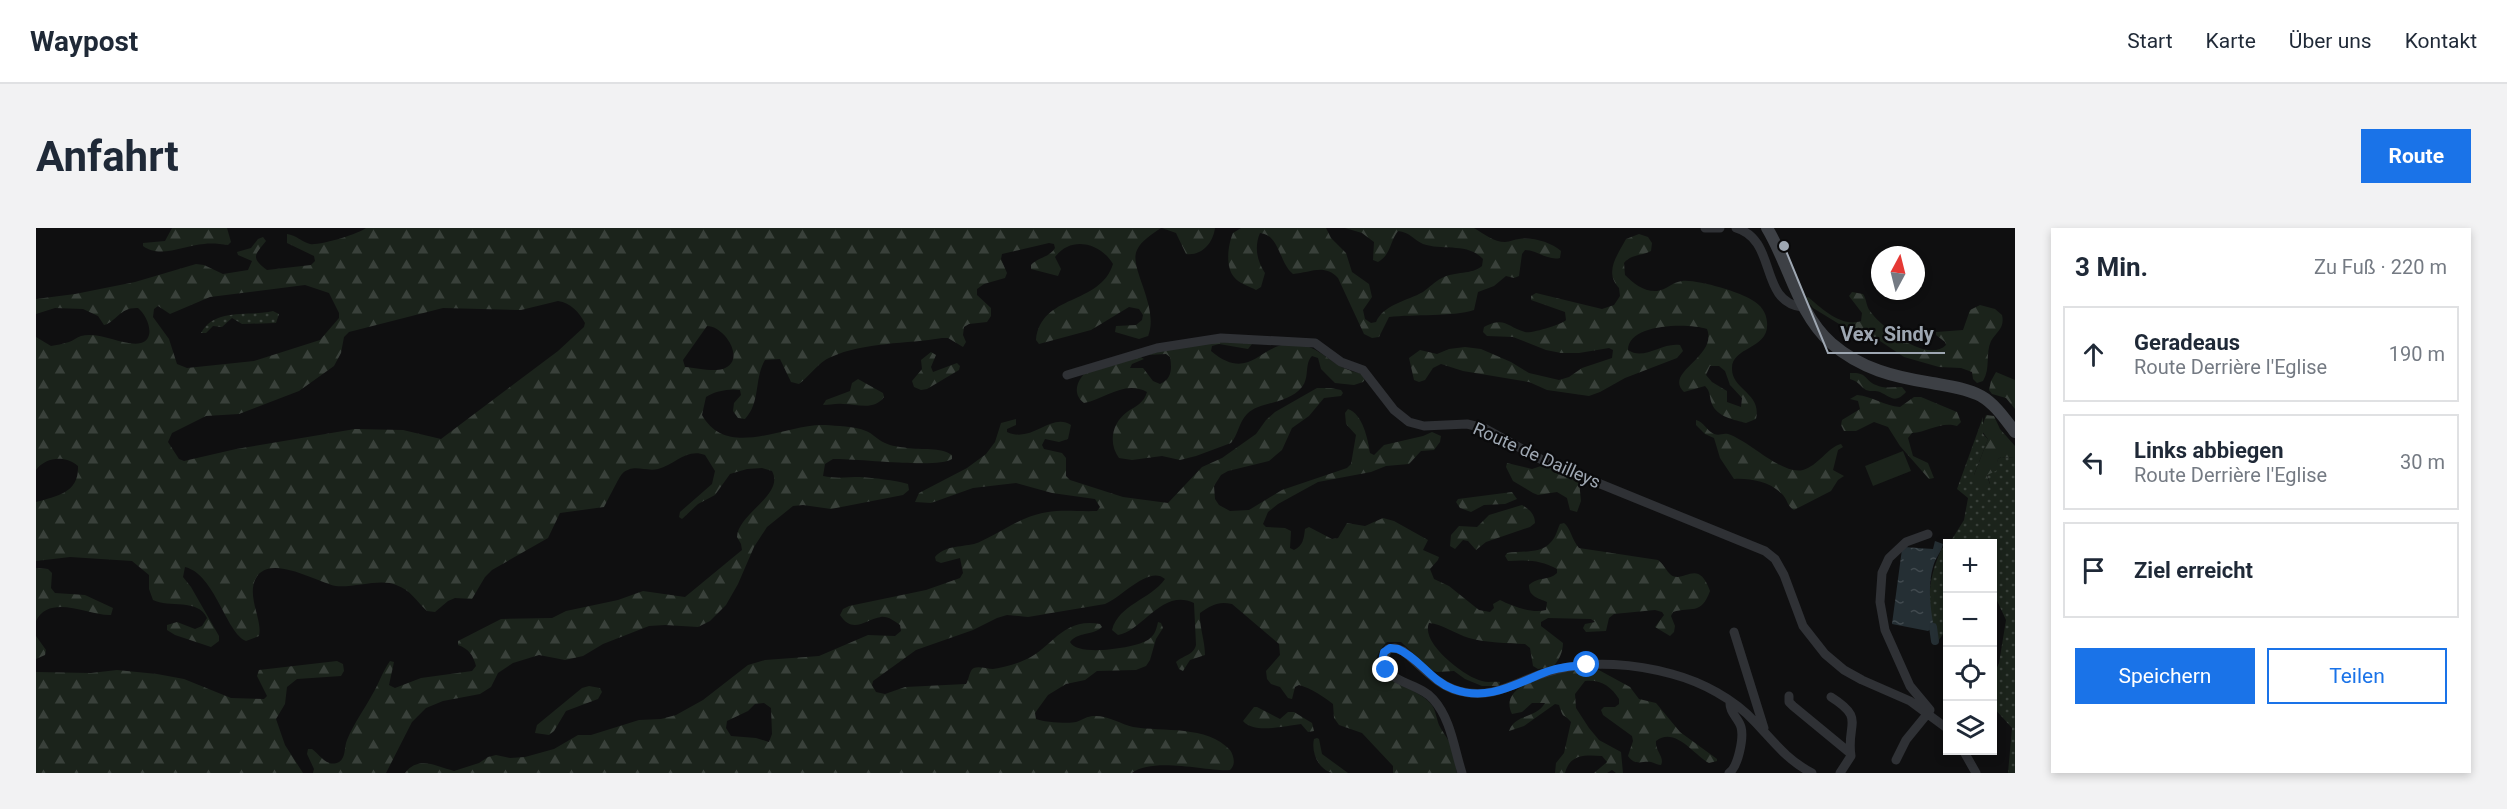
<!DOCTYPE html>
<html lang="de">
<meta charset="utf-8">
<style>
body{margin:0;font-family:Roboto,sans-serif;background:#f2f2f3;color:#1f2937}
.controls{position:absolute;right:18px;bottom:18px;display:grid;overflow:hidden;border-radius:0px;box-shadow:0 3px 9px #0003}
.controls button{width:54px;height:54px;display:grid;place-items:center;padding:0;border:0;border-bottom:2px solid #e0e1e3;background:#fff;color:#1f2937;font:30px sans-serif}
.compass{position:absolute;left:1835px;top:18px;width:54px;height:54px;border-radius:50%;background:#fff;box-shadow:0 3px 9px #0003;rotate:7deg}
.stop{position:absolute;width:18px;height:18px;margin:-14px;border:4px solid #1a73e8;border-radius:50%;background:#fff}
.stop.end{background:#1a73e8;border-color:#fff;box-shadow:0 2px 6px #0008}
.list{margin:0;padding:0;list-style:none}
h2{display:flex;justify-content:space-between;align-items:center;height:78px;margin:0;padding:0 24px;font-size:26px}
h2 small{font-size:20px;font-weight:400;color:#747a83}
.list li{display:grid;grid-template-columns:39px 1fr auto;gap:18px;align-items:center;box-sizing:border-box;height:96px;margin:0 12px 12px;padding:0 12px;border:2px solid #e0e1e3;border-radius:0px}
.list b{display:block;font-size:22px;white-space:nowrap}
.list p{margin:0;font-size:20px;white-space:nowrap;color:#747a83}
.list em{font-size:20px;font-style:normal;color:#747a83}
.actions{display:flex;gap:12px;padding:18px 24px}
.actions a{flex:1;padding:14px 0;border:2px solid #1a73e8;border-radius:0px;text-align:center;font-size:21px;color:#1a73e8}
.actions .main{background:#1a73e8;color:#fff}
.icon{flex:none;width:33px;height:33px;fill:none;stroke:currentColor;stroke-width:2;stroke-linecap:round;stroke-linejoin:round}
.map{position:relative;flex:none;width:1979px;height:545px;overflow:hidden;border-radius:0px}
header{display:flex;align-items:center;gap:36px;box-sizing:border-box;height:84px;padding:0 30px;background:#fff;border-bottom:2px solid #e0e1e3}
header strong{font-size:28px}
nav{display:flex;gap:33px;margin-inline-start:auto;font-size:21px}
.intro{display:flex;align-items:center;justify-content:space-between;box-sizing:border-box;height:144px;padding:0 36px}
h1{margin:0;font-size:42px}
.button{padding:15px 27px;border-radius:0px;background:#1a73e8;color:#fff;font-size:21px;font-weight:700}
main{display:flex;gap:36px;padding:0 36px}
aside{flex:1;background:#fff;border-radius:0px;box-shadow:0 3px 9px #0003}
.map>svg:first-child{display:block}
.grass{fill:url(#grass-dots)}
.forest{fill:url(#forest-firs);fill-rule:evenodd}
.garden{fill:#1b231b}
.water{fill:url(#water-ripples)}
.lines{fill:none;stroke-linecap:round;stroke-linejoin:round}
.canal{stroke:#252f34;stroke-width:8}
.minor{stroke:#2f3135;stroke-width:9}
.secondary{stroke:#3d4045;stroke-width:12}
.route{stroke:#1a73e8;stroke-width:8}
.labels{text-anchor:middle;dominant-baseline:central;stroke-width:4.5;stroke-linejoin:round;paint-order:stroke}
.street-label{font-size:18px;fill:#9ea7b2;stroke:#0a0a0b}
.leader{fill:none;stroke:#9ea7b2;stroke-width:2}
.callout-dot{fill:#9ea7b2;stroke:#0a0a0b;stroke-width:2}
.callout-label{font-size:20px;text-anchor:middle;font-weight:bold;fill:#9ea7b2;stroke:#0a0a0b;stroke-width:4.5;stroke-linejoin:round;paint-order:stroke}
</style>
<header>
<strong>Waypost</strong>
<nav><a>Start</a><a>Karte</a><a>Über uns</a><a>Kontakt</a></nav>
</header>
<div class="intro"><h1>Anfahrt</h1><a class="button">Route</a></div>
<main>
<div class="map">
<svg width="1979" height="545" viewBox="0 0 1979 545">
<defs>
<pattern id="grass-dots" width="8" height="8" patternUnits="userSpaceOnUse" patternTransform="scale(1.5)"><rect width="8" height="8" fill="#1b231b"/><path d="M2 2h.1M6 6h.1" fill="none" stroke="#39403a" stroke-width="1.8" stroke-linecap="round"/></pattern>
<pattern id="forest-firs" width="22" height="20" patternUnits="userSpaceOnUse" patternTransform="scale(1.5)"><rect width="22" height="20" fill="#1b231b"/><path d="M5 1l3.5 6h-7zM16 11l3.5 6h-7z" fill="#39403a"/></pattern>
<pattern id="water-ripples" width="26" height="14" patternUnits="userSpaceOnUse" patternTransform="scale(1.5)"><rect width="26" height="14" fill="#252f34"/><path d="M2 4q2-2 4 0t4 0M15 11q2-2 4 0t4 0" fill="none" stroke="#414a4f"/></pattern>
</defs>
<rect width="100%" height="100%" fill="#0f0f10"/>
<path class="grass" d="M 237,83 L 243,86 L 240,95 L 206,96 L 196,90 L 186,99 L 177,98 L 170,105 L 165,105 C 179,79 213,89 237,83 Z
M 1947,189 L 1947,206 L 1952,211 L 1938,247 L 1954,256 L 1951,246 L 1960,238 L 1962,231 L 1965,229 L 1979,230 L 1979,545 L 1972,545 L 1976,500 L 1957,479 L 1957,449 L 1963,435 L 1970,392 L 1957,364 L 1956,316 L 1913,316 L 1928,292 L 1932,270 L 1921,261 Z
M 1911,318 L 1911,401 L 1902,413 C 1888,387 1892,345 1907,319 Z"/>
<path class="forest" d="M 136,0 L 191,0 L 195,14 L 192,17 C 184,16 176,15 168,16 C 149,17 124,31 107,18 L 107,15 L 129,13 Z
M 330,0 L 1125,0 C 1116,6 1105,13 1101,22 C 1092,39 1124,79 1112,108 L 1103,111 L 1079,104 L 1080,98 L 1100,97 L 1106,92 L 1107,87 L 1103,81 L 1093,79 L 1055,102 L 1003,116 L 1000,112 C 1005,65 1064,78 1077,36 C 1065,15 1035,7 1019,29 L 1025,41 L 1022,48 L 995,41 L 995,37 C 1002,29 1013,30 1019,20 L 1018,16 L 1013,15 L 966,26 L 965,31 L 971,45 L 969,50 L 948,56 L 941,61 L 941,67 L 955,80 L 955,88 L 951,94 L 933,96 L 928,99 L 927,107 L 930,114 L 927,119 L 912,110 L 906,110 C 871,116 828,114 795,129 C 782,134 774,148 763,156 L 755,154 L 744,131 L 729,132 C 718,150 725,174 709,191 L 702,190 L 697,183 L 698,175 L 705,167 L 704,162 C 695,160 678,163 670,169 L 666,187 C 692,233 750,195 789,197 C 801,198 818,198 830,203 C 836,205 842,212 849,215 C 855,218 864,219 871,220 C 885,222 905,219 916,227 L 916,231 C 902,241 820,230 797,231 L 789,236 L 787,248 C 800,251 811,249 824,249 C 839,250 857,252 872,256 L 873,262 L 867,267 L 795,281 L 767,277 L 757,278 L 731,299 L 718,319 L 702,356 L 690,377 L 674,393 L 662,399 L 629,397 L 613,398 L 567,416 L 547,428 L 529,432 L 503,427 L 477,435 L 462,445 L 455,459 L 444,466 L 407,473 L 390,480 L 376,494 L 350,545 L 277,545 L 278,541 L 271,526 L 272,521 L 276,521 C 284,527 291,540 303,534 C 310,530 308,519 311,512 C 318,495 328,482 336,467 C 343,456 346,444 354,433 L 358,434 L 353,457 L 359,460 L 385,450 L 436,443 L 440,438 C 437,427 433,421 422,417 L 422,413 L 465,391 L 516,390 L 530,383 L 582,372 L 607,363 L 649,369 L 706,322 L 705,316 L 701,309 C 702,285 749,267 736,243 L 726,240 L 711,241 L 694,246 L 679,267 L 662,276 L 646,291 L 643,289 L 644,284 L 676,256 L 679,243 L 669,227 C 650,220 639,237 622,241 C 609,244 597,235 586,246 C 583,249 572,272 568,279 L 524,285 L 512,310 L 456,342 L 449,349 L 436,371 L 419,370 L 412,373 L 399,384 L 391,383 C 380,373 375,362 360,357 C 345,350 318,360 300,358 C 280,354 234,325 220,350 C 210,368 227,392 223,408 L 210,413 C 190,405 179,346 149,339 L 147,349 L 155,359 L 183,408 L 183,413 L 175,419 L 139,407 L 131,402 L 131,397 L 141,394 L 159,401 L 166,398 L 171,390 C 162,370 133,380 117,372 L 113,361 L 113,347 L 96,333 L 34,329 L 0,333 L 0,274 C 21,268 43,265 42,238 C 29,227 10,229 0,242 L 0,109 L 15,118 C 20,117 27,116 33,114 C 37,113 41,109 45,108 C 64,103 89,119 105,115 C 121,110 111,87 102,80 C 84,79 80,94 68,97 L 62,88 L 47,81 L 19,80 L 0,86 L 0,71 L 39,66 L 99,54 L 160,36 L 168,37 L 187,46 L 212,42 L 216,33 L 202,27 L 201,24 L 215,20 L 222,11 L 227,9 L 230,13 C 219,27 214,29 231,42 L 275,37 L 279,33 L 278,28 L 251,15 L 251,6 C 260,7 266,14 274,16 C 282,18 323,6 330,0 ZM 269,57 L 293,65 L 303,85 L 303,90 L 284,112 L 218,133 L 151,140 L 141,136 L 133,111 L 117,89 L 118,81 L 122,78 L 134,86 L 174,69 ZM 522,73 C 535,75 543,84 549,95 L 548,99 L 522,123 L 405,211 L 367,202 L 319,201 L 200,221 L 148,233 L 143,231 L 132,214 L 136,205 L 170,188 L 203,186 L 263,163 L 298,138 L 305,125 L 308,109 L 313,104 L 407,80 L 485,82 ZM 671,98 C 689,98 711,133 687,141 C 677,144 660,140 649,139 L 647,132 Z
M 1126,0 L 1179,0 C 1177,15 1166,28 1150,26 L 1140,5 Z
M 1205,0 L 1290,0 L 1295,10 L 1310,25 L 1316,44 L 1333,56 L 1336,69 L 1327,82 L 1329,91 L 1335,95 L 1340,94 C 1348,76 1371,73 1387,64 C 1393,60 1399,53 1406,50 C 1419,43 1436,47 1446,38 L 1447,31 C 1431,14 1407,23 1387,16 C 1378,12 1374,4 1362,3 C 1354,13 1355,27 1342,34 L 1337,32 L 1338,14 L 1326,5 L 1309,0 L 1438,0 C 1448,6 1458,14 1469,14 C 1474,14 1479,11 1483,11 C 1496,9 1515,14 1525,23 L 1524,30 C 1512,33 1501,22 1489,22 L 1486,26 L 1483,48 L 1478,50 L 1470,48 L 1458,58 L 1442,64 L 1438,82 C 1416,89 1378,86 1353,89 L 1343,109 L 1336,110 L 1328,106 L 1302,50 C 1288,35 1274,45 1257,46 C 1243,35 1244,7 1224,5 C 1218,19 1221,33 1229,45 L 1225,59 L 1220,62 C 1213,58 1202,55 1198,49 C 1189,39 1192,16 1197,5 Z
M 1603,6 L 1612,9 L 1616,15 L 1615,23 C 1606,28 1595,26 1588,35 L 1589,47 C 1597,55 1608,64 1621,63 C 1630,62 1637,54 1646,53 C 1660,51 1704,64 1716,72 C 1725,77 1730,84 1731,94 C 1734,122 1695,118 1696,141 C 1696,162 1726,165 1720,191 L 1710,195 C 1699,192 1681,189 1676,176 C 1673,169 1675,164 1669,158 L 1648,164 C 1627,144 1682,129 1671,101 C 1653,95 1592,95 1592,122 C 1608,133 1626,114 1644,117 L 1647,123 L 1641,130 L 1589,150 L 1564,164 L 1553,168 L 1511,162 L 1493,154 L 1427,143 L 1405,136 L 1397,140 L 1389,152 L 1383,154 L 1378,152 L 1373,130 L 1384,122 L 1401,126 L 1413,121 L 1429,119 L 1445,121 L 1475,134 L 1493,145 L 1523,152 L 1533,149 L 1546,140 L 1576,130 L 1577,122 L 1573,120 L 1543,125 L 1525,125 L 1510,122 L 1477,109 L 1451,108 L 1447,104 L 1448,99 C 1469,88 1471,99 1489,104 C 1495,106 1527,96 1530,92 L 1529,84 L 1495,72 L 1495,68 L 1500,65 L 1566,81 L 1578,77 L 1584,68 L 1583,60 C 1568,44 1581,28 1590,11 ZM 1674,138 L 1683,138 L 1689,143 L 1694,157 L 1706,170 L 1705,179 L 1691,174 L 1691,163 L 1676,154 L 1670,147 Z
M 1816,64 L 1827,66 C 1831,72 1830,78 1834,83 C 1845,99 1891,136 1910,117 L 1909,114 L 1900,107 L 1900,104 L 1927,102 L 1934,82 L 1944,77 L 1959,81 L 1966,87 C 1969,100 1961,103 1955,113 C 1949,126 1955,140 1947,153 L 1941,155 L 1937,151 L 1936,144 L 1925,140 L 1903,139 L 1868,129 L 1832,105 L 1808,99 L 1777,80 L 1769,70 L 1772,69 C 1785,80 1806,100 1825,93 L 1826,85 L 1813,68 Z
M 1161,111 L 1216,116 L 1212,121 L 1183,116 L 1176,118 L 1175,123 C 1214,156 1225,114 1256,116 C 1281,117 1287,129 1306,139 C 1313,143 1321,144 1328,147 L 1330,150 L 1327,154 L 1318,157 L 1299,155 L 1285,141 L 1282,130 L 1276,128 C 1268,136 1274,149 1266,159 C 1251,177 1224,173 1211,186 C 1203,194 1202,207 1195,215 L 1160,228 L 1144,232 L 1126,228 L 1096,232 L 1083,230 C 1072,215 1076,195 1091,184 C 1100,178 1108,175 1111,164 C 1088,152 1070,171 1048,175 C 1037,167 1040,155 1048,146 L 1103,128 L 1108,131 L 1096,136 L 1094,140 L 1107,140 L 1117,153 L 1124,156 C 1136,151 1136,141 1134,129 L 1130,126 L 1112,127 Z
M 895,124 L 900,127 L 895,139 L 897,144 L 921,135 L 924,138 L 923,142 L 891,161 L 885,162 L 878,159 L 876,153 L 886,141 L 885,132 Z
M 1960,144 L 1979,152 L 1979,181 L 1970,170 L 1956,166 L 1953,162 L 1955,153 Z
M 1814,145 C 1832,144 1828,152 1840,157 C 1848,161 1857,159 1866,159 L 1870,164 C 1859,176 1855,169 1844,164 C 1840,162 1835,164 1830,162 C 1824,158 1822,153 1814,151 Z
M 822,151 L 847,165 L 848,169 C 838,183 822,176 807,176 C 800,175 794,177 787,177 L 790,172 L 814,163 L 816,155 Z
M 1281,160 L 1295,160 L 1305,162 L 1307,165 L 1305,168 L 1288,170 L 1273,188 L 1256,200 L 1246,222 L 1240,227 L 1233,233 L 1192,243 L 1185,247 L 1178,258 L 1179,271 L 1183,277 L 1194,283 L 1213,282 L 1246,262 L 1311,240 L 1315,236 L 1320,207 L 1310,196 L 1309,185 L 1312,181 C 1327,186 1332,212 1334,225 L 1338,227 L 1348,217 L 1387,208 L 1396,204 L 1405,208 L 1404,214 L 1398,222 L 1385,223 L 1373,236 L 1350,238 L 1335,244 L 1282,254 L 1242,276 L 1232,284 L 1227,296 L 1230,299 L 1249,300 L 1255,303 L 1254,320 L 1258,322 C 1267,318 1268,310 1269,301 L 1273,299 L 1296,311 L 1302,310 L 1311,295 L 1329,298 L 1347,290 L 1358,293 L 1392,312 L 1387,322 L 1403,329 L 1402,332 L 1394,341 L 1398,351 L 1413,358 L 1443,382 L 1454,384 L 1458,380 L 1457,376 L 1464,372 C 1476,378 1496,386 1510,382 L 1511,374 C 1502,370 1493,369 1493,357 C 1503,348 1513,353 1521,345 L 1521,341 C 1504,332 1491,332 1472,333 L 1469,328 L 1471,325 C 1485,322 1504,327 1515,314 C 1520,309 1521,302 1524,296 L 1528,295 C 1534,299 1536,312 1543,320 L 1622,332 C 1628,336 1630,343 1635,347 C 1648,356 1662,329 1674,363 C 1665,388 1655,378 1637,384 L 1635,388 L 1639,398 L 1638,404 L 1634,408 L 1619,399 L 1628,387 L 1626,384 L 1619,382 L 1578,386 L 1573,390 L 1570,403 L 1550,404 L 1547,400 L 1549,396 L 1559,394 L 1555,391 L 1512,390 L 1505,394 L 1505,398 L 1527,415 C 1527,424 1523,432 1517,439 L 1502,441 L 1497,438 L 1494,420 L 1489,416 C 1470,415 1452,415 1433,410 C 1419,406 1407,396 1393,395 C 1384,415 1429,449 1446,453 C 1452,455 1458,453 1464,454 L 1463,458 L 1446,458 L 1429,451 L 1418,443 L 1401,444 L 1395,442 L 1365,414 L 1351,414 C 1316,450 1379,455 1395,476 C 1400,482 1400,490 1403,497 C 1406,504 1412,510 1415,517 C 1419,526 1419,536 1421,545 L 1357,545 L 1357,538 L 1326,505 L 1303,497 L 1298,490 L 1297,476 C 1288,469 1275,460 1263,457 L 1259,459 L 1256,471 L 1252,470 L 1244,459 L 1235,456 L 1231,451 L 1230,443 L 1244,427 L 1243,416 L 1196,376 C 1182,373 1176,377 1164,385 C 1163,397 1169,414 1169,427 L 1154,432 L 1147,443 L 1143,441 L 1140,434 C 1146,428 1158,427 1160,417 L 1158,375 C 1126,360 1107,403 1082,407 L 1076,402 C 1083,376 1114,372 1129,351 C 1113,337 1085,370 1069,376 L 992,389 L 971,387 L 961,390 L 937,402 L 880,422 L 837,453 L 836,457 L 840,464 L 849,466 L 869,459 L 930,456 C 933,452 933,442 938,440 C 943,438 951,441 957,441 C 965,440 976,437 984,434 C 1016,423 1024,389 1064,396 L 1066,399 C 1057,408 1043,403 1034,414 C 1041,429 1097,420 1110,413 C 1118,409 1120,403 1122,394 L 1125,395 L 1127,400 L 1120,411 L 1114,432 L 1110,438 L 1100,442 L 1061,443 L 1049,452 L 1030,456 L 1012,467 L 999,485 L 1000,491 C 1007,494 1033,496 1040,494 C 1046,492 1052,488 1057,488 C 1071,487 1085,496 1097,499 C 1127,504 1171,497 1194,522 C 1198,528 1200,537 1194,542 C 1178,545 1118,528 1096,545 L 369,545 C 383,527 401,539 418,543 L 443,535 L 452,529 L 460,527 L 474,530 L 489,529 L 518,521 L 542,507 L 555,507 L 603,492 L 625,491 L 640,487 L 667,472 L 712,437 L 729,432 L 783,428 L 832,407 L 859,408 L 865,403 L 864,397 C 858,393 852,388 845,389 C 830,391 817,407 804,387 L 807,381 L 813,378 L 890,362 L 924,350 L 927,345 L 924,330 L 905,335 L 900,333 L 899,329 C 908,318 924,319 938,316 C 951,312 973,297 988,291 C 1017,279 1032,284 1061,283 L 1064,279 L 1059,271 L 1016,265 L 980,255 L 937,260 L 895,275 L 879,274 L 883,265 L 931,240 L 950,226 L 959,214 L 965,195 L 980,191 L 980,197 L 971,201 L 971,204 C 996,216 1015,184 1035,197 L 1032,211 L 1023,214 L 1009,211 L 1006,217 L 1008,221 L 1026,225 L 1030,230 L 1030,248 L 1034,252 L 1087,269 L 1132,275 L 1166,239 L 1186,230 L 1220,206 L 1230,192 L 1239,184 ZM 728,475 L 735,480 L 736,506 L 733,514 L 720,510 L 695,508 L 690,500 L 691,493 L 712,483 L 719,476 Z
M 1821,167 C 1836,168 1848,178 1864,179 L 1878,169 L 1885,169 L 1921,184 L 1925,194 L 1921,198 C 1905,193 1892,204 1876,205 L 1872,210 L 1877,228 L 1892,235 L 1898,250 L 1893,251 L 1864,218 L 1852,199 L 1838,194 L 1820,203 L 1808,203 L 1805,197 L 1806,192 L 1824,181 L 1822,173 L 1814,171 Z
M 1950,187 L 1958,188 L 1964,201 L 1979,218 L 1979,230 L 1965,229 L 1962,231 L 1960,243 L 1951,247 L 1954,257 L 1952,260 L 1948,261 L 1940,255 L 1938,247 L 1952,211 L 1945,202 Z
M 1660,192 C 1668,194 1670,202 1678,206 C 1684,208 1686,205 1692,206 C 1714,213 1745,247 1767,242 C 1782,238 1792,219 1805,216 L 1807,219 L 1802,222 L 1797,242 L 1808,248 L 1802,252 L 1795,263 L 1758,282 C 1751,278 1752,273 1747,267 C 1735,254 1715,250 1698,251 L 1684,230 L 1678,210 L 1669,206 L 1660,197 Z
M 1471,235 L 1496,241 L 1508,237 L 1543,253 L 1545,273 L 1541,284 L 1534,282 L 1531,270 L 1521,264 L 1502,267 L 1497,265 L 1477,253 L 1470,239 Z
M 1476,264 L 1481,271 L 1469,276 L 1448,277 L 1435,284 L 1424,280 L 1420,274 L 1422,271 Z
M 1486,277 C 1493,281 1499,286 1499,295 L 1494,299 L 1450,314 L 1440,322 L 1432,313 L 1427,312 L 1419,321 L 1414,318 L 1415,307 L 1423,298 L 1441,299 L 1453,287 Z
M 0,340 L 12,341 L 16,345 L 15,360 L 19,365 L 49,367 L 77,380 L 75,387 C 53,388 14,365 0,393 Z
M 0,408 L 10,422 L 9,427 L 0,431 Z
M 301,433 L 307,436 L 308,443 L 305,448 L 261,451 L 251,459 L 249,476 L 240,491 L 249,517 L 267,545 L 0,545 L 0,444 L 55,445 L 81,442 L 121,446 L 148,451 L 195,470 L 228,471 L 231,468 L 221,448 L 223,442 Z
M 1561,441 L 1594,459 L 1603,471 L 1620,475 L 1644,504 L 1681,531 L 1681,533 L 1673,535 C 1658,527 1639,498 1620,513 C 1619,523 1629,529 1625,537 C 1622,537 1619,535 1615,534 C 1605,533 1599,538 1592,528 L 1597,513 L 1596,508 L 1567,487 L 1565,482 L 1568,479 L 1579,479 L 1583,476 L 1583,471 C 1575,458 1564,451 1549,453 L 1539,466 L 1540,480 L 1553,500 L 1563,512 L 1585,524 L 1587,545 L 1580,545 L 1576,542 L 1571,545 L 1558,545 L 1571,534 L 1566,528 C 1549,527 1534,526 1529,545 L 1519,545 L 1520,535 L 1528,525 L 1535,494 C 1526,483 1528,493 1523,477 L 1519,476 L 1488,498 L 1473,503 C 1479,486 1501,490 1509,475 L 1496,475 L 1486,484 L 1476,486 C 1458,451 1540,440 1561,441 Z
M 553,458 L 564,460 L 566,464 L 562,471 L 530,483 L 518,503 L 513,507 L 499,505 L 501,497 L 546,460 Z
M 1218,479 L 1221,479 L 1244,491 L 1252,484 L 1258,484 L 1276,495 L 1278,503 L 1272,504 L 1265,496 C 1249,498 1218,506 1207,493 Z
M 1281,510 L 1283,511 L 1286,526 L 1312,545 C 1307,545 1300,545 1296,545 C 1282,541 1275,524 1278,511 Z"/>
<path class="garden" d="M 1867,223 L 1875,243 L 1837,258 L 1829,238 Z"/>
<path class="water" d="M 1899,313 L 1907,316 C 1906,322 1902,327 1899,333 C 1891,353 1894,379 1898,399 L 1892,403 L 1856,396 L 1866,321 L 1868,319 L 1897,321 Z"/>
<g class="lines">
<path class="canal" d="M 1897,399 L 1899,413"/>
<path class="minor" d="M 1669,0 L 1684,0
M 1700,0 C 1742,12 1722,73 1766,79
M 1031,147 L 1121,120 L 1185,110 L 1279,115 L 1305,134 L 1327,142 L 1358,182 L 1373,194 L 1388,198 L 1431,196 L 1448,200 L 1508,233 L 1729,323 L 1739,331 L 1748,347 L 1767,398 L 1789,426 L 1808,442 L 1826,452 L 1874,473 L 1912,501
M 1892,306 L 1870,314 L 1853,330 L 1846,345 L 1844,374 L 1849,402 L 1874,458 L 1894,482
M 1698,404 L 1728,500
M 1753,468 L 1753,474 L 1757,478 L 1814,525
M 1795,469 C 1830,491 1810,495 1815,528 L 1804,545
M 1927,522 L 1940,545
M 1860,532 L 1870,512 L 1892,485
M 1426,545 C 1418,520 1415,491 1397,471 C 1383,455 1351,455 1346,433 L 1352,421 L 1359,420 L 1367,423 C 1385,437 1400,457 1423,463 C 1460,473 1484,450 1519,442 C 1556,432 1600,436 1636,446 C 1666,454 1698,471 1719,494 C 1738,514 1751,532 1776,545
M 1693,545 C 1702,539 1708,510 1705,499 C 1702,489 1693,485 1694,473"/>
<path class="secondary" d="M 1731,0 C 1754,38 1761,84 1795,115 C 1825,141 1858,149 1896,155 C 1912,158 1930,160 1945,168 C 1959,176 1969,191 1979,204"/>
</g>
<g class="lines">
<path class="route" d="M 1350,442 L 1346,433 L 1348,424 L 1354,420 L 1362,421 C 1383,430 1395,453 1417,461 C 1452,474 1479,456 1510,444 C 1523,439 1537,438 1551,437"/>
</g>
<g class="labels">
<g class="street-label">
<text transform="translate(1501 227) rotate(24)">Route de Dailleys</text>
</g>
</g>
<path class="leader" d="M1748 18L1792 125H1909"/>
<circle class="callout-dot" cx="1748" cy="18" r="6"/>
<g class="callout-label">
<text x="1851" y="113">Vex, Sindy</text>
</g>
</svg>
<div class="controls">
<button>+</button>
<button>−</button>
<button><svg class="icon" aria-label="locate" viewBox="0 0 24 24"><circle cx="12" cy="12" r="6"/><path d="M12 2v4M12 18v4M2 12h4M18 12h4"/></svg></button>
<button><svg class="icon" aria-label="layers" viewBox="0 0 24 24"><path d="M12 4l9 5-9 5-9-5zM3 14l9 5 9-5"/></svg></button>
</div>
<svg class="compass" viewBox="-18 -18 36 36"><path d="M0-13l5 13h-10z" fill="#e53935"/><path d="M0 13l5-13h-10z" fill="#747a83"/></svg>
<div class="stop" style="left:1551px;top:437px"></div>
<div class="stop end" style="left:1350px;top:442px"></div>
</div>
<aside>
<h2>3 Min.<small>Zu Fuß · 220 m</small></h2>
<ul class="list">
<li><svg class="icon" aria-label="ahead" viewBox="0 0 24 24"><path d="M12 20V5M6 11l6-6 6 6"/></svg><div><b>Geradeaus</b><p>Route Derrière l'Eglise</p></div><em>190 m</em></li>
<li><svg class="icon" aria-label="left" viewBox="0 0 24 24"><path d="M17 20v-9H6M10 6l-5 5 5 5"/></svg><div><b>Links abbiegen</b><p>Route Derrière l'Eglise</p></div><em>30 m</em></li>
<li><svg class="icon" aria-label="arrive" viewBox="0 0 24 24"><path d="M6 21V4h12l-3 4 3 4H6"/></svg><div><b>Ziel erreicht</b></div></li>
</ul>
<div class="actions"><a class="main">Speichern</a><a>Teilen</a></div>
</aside>
</main>
